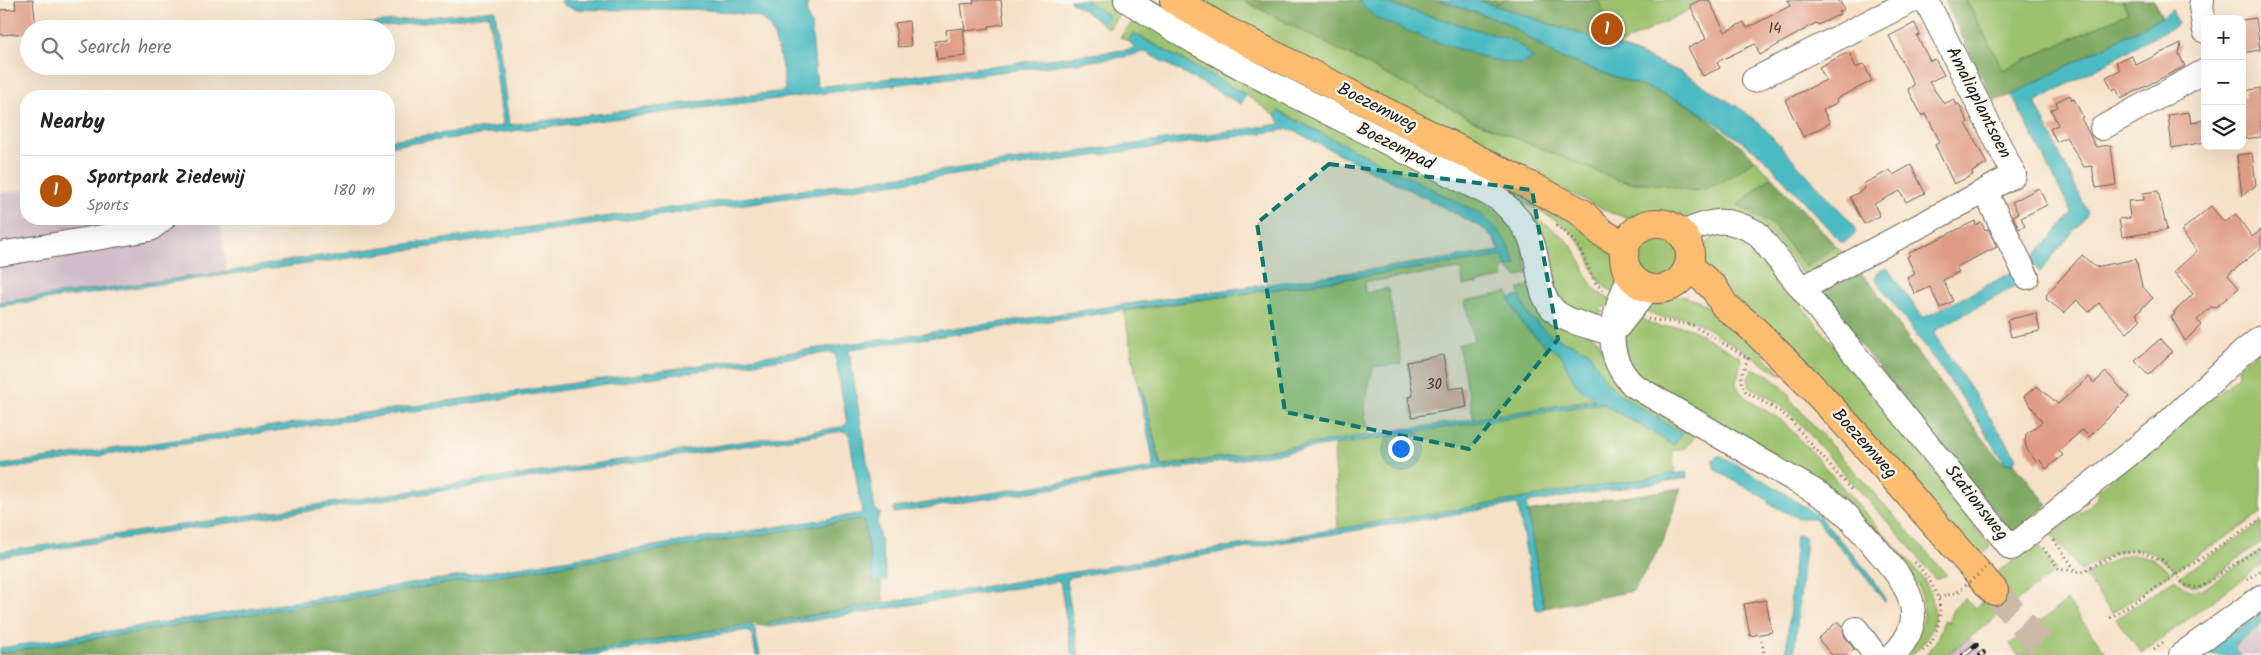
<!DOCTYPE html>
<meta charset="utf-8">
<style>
body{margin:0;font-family:Kalam,sans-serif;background:#f6f6f6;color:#222}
.controls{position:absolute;right:15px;top:15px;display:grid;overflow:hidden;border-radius:10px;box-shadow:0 5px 20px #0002}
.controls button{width:45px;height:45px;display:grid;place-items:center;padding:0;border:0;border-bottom:1px solid #e0e0e0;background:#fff;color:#222;font:25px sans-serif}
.you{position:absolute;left:1400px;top:448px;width:18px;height:18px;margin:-12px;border:4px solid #fff;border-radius:50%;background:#1a73e8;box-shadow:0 0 0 8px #1a73e833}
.badge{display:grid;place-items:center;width:32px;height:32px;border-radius:50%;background:#b45309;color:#fff;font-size:16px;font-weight:700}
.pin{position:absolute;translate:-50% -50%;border:2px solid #fff;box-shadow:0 1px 5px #0006}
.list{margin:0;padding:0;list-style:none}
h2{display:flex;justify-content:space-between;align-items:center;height:65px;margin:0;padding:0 20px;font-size:21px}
h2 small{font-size:16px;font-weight:400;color:#767676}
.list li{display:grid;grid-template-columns:32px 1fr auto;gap:15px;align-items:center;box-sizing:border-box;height:70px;padding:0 20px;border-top:1px solid #e0e0e0}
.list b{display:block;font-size:19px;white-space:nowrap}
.list p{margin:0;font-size:16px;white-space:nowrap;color:#767676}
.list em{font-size:16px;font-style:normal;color:#767676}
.icon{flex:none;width:28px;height:28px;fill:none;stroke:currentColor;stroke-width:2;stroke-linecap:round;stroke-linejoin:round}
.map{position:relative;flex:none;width:2261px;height:655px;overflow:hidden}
.search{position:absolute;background:#fff;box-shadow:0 5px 20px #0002;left:20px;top:20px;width:375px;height:55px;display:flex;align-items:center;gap:12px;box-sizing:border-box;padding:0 18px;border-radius:28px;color:#767676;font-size:19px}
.panel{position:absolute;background:#fff;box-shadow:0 5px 20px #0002;left:20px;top:90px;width:375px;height:135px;border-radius:20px}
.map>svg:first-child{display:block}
.industrial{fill:#d1bdc9}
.green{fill:#9cc26e;stroke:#5c6f45}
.forest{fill:#7da861;stroke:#4c623e}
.water{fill:#4cbbc2;stroke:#346c6f}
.building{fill:#df9b85}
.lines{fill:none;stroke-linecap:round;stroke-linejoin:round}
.major-tunnel{stroke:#cabaa6;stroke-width:28;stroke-dasharray:28 14;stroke-linecap:butt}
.minor-casing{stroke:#686158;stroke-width:26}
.major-casing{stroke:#686158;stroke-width:30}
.path{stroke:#686158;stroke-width:3;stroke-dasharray:1 4;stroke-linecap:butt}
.minor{stroke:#fff;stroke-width:24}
.major{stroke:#fcbd6f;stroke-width:28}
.rail-casing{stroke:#1c1c1c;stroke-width:5.5}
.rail{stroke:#fbf7ec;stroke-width:4;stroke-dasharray:11;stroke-linecap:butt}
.path-bridge{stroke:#686158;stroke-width:3;stroke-dasharray:1 4;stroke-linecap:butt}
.marked{fill:#0f766e;fill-opacity:0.2;stroke:#0f766e;stroke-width:4;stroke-dasharray:10 6;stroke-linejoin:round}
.labels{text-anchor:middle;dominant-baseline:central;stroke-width:4.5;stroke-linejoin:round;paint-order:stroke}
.number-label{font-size:15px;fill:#4d3c36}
.street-label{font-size:18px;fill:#1c1c1c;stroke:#fbf7ec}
</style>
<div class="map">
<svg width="2261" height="655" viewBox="0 0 2261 655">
<rect width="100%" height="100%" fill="#fbf7ec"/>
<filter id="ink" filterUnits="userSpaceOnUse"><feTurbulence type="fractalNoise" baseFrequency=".02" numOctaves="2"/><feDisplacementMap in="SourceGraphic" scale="10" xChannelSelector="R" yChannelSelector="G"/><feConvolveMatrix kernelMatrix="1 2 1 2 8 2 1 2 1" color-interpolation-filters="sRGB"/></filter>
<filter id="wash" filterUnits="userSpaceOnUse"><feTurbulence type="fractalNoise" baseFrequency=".0096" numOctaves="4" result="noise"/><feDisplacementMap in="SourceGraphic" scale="20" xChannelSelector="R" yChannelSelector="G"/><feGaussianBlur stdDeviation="1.12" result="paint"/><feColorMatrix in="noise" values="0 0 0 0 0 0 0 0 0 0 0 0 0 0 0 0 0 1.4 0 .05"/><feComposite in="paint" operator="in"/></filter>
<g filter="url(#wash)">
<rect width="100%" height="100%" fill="#f6e1c8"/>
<path class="industrial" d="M 26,190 L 26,219 L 220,219 L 226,272 L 0,301 L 0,193 Z
M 2261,617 L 2261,655 L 2242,655 L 2229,640 Z
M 1970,637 L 1984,655 L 1947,655 Z"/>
<path class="green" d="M 1085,0 L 1114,0 L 1122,6 L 1121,11 L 1109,29 L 1103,24 L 1109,16 Z
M 1138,0 L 1157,0 L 1173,10 L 1570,216 L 1614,250 L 1619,271 L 1617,294 C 1595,284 1596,273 1587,254 C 1580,239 1568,228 1554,219 Z
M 1192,0 L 1243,0 L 1477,122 L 1618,180 L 1630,183 L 1656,183 L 1696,191 L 1730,177 L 1755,159 L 1771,176 L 1738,205 L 1772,224 L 1806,266 L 1836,246 L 1846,256 L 1812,273 L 1802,273 L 1767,230 L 1684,222 L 1662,214 L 1630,218 L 1611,213 L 1415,116 Z
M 1492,0 L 1708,0 L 1618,46 L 1496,7 Z
M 1966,0 L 2079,0 L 2080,2 L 2083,0 L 2122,0 L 2128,13 L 2003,70 Z
M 1143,18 L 1480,196 L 1518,232 L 1529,273 L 1517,277 L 1506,267 L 1502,272 L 1503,278 L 1463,286 L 1461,269 L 1365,282 L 1365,293 L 1388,288 L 1402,364 L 1373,367 L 1364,410 L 1370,436 L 1161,466 L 1142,387 L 1138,386 L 1124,311 L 1498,257 L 1503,257 L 1516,265 C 1508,239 1498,230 1479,213 L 1278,111 L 1276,116 L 1246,95 L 1134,33 L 1128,41 L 1120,37 L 1133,21 Z
M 1522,211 C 1539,221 1557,229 1570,244 C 1589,266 1582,289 1614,301 L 1610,310 L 1604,306 L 1600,310 L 1604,312 C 1587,320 1569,311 1556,300 Z
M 1723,232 L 1744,234 L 1907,436 L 1991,547 L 1979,556 L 1700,261 C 1700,246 1711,238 1723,232 Z
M1636 256a22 22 0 1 1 44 0a22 22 0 1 1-44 0Z
M 1532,286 L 1598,340 L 1602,350 L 1694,434 C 1692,447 1684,449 1672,451 L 1675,474 L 1338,530 L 1334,445 L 1602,403 L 1674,445 L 1682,433 C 1660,420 1636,408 1617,393 C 1603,382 1599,365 1586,354 C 1575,344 1566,343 1553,337 C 1534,328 1523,308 1518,289 Z
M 1508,292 C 1513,313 1525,331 1543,343 C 1549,347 1557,351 1562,357 C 1572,371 1579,390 1595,399 L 1474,420 L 1458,344 L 1474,341 L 1465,301 Z
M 1673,295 C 1714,296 1756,347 1783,376 L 1699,323 L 1682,317 L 1660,318 L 1640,308 L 1648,301 Z
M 1636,315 L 1652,324 L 1660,327 L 1680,326 L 1691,329 L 1740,357 L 1741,362 L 1736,383 C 1741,402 1772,411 1787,425 L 1920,574 C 1935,596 1942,622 1922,644 C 1918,649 1913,655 1907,655 L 1924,619 L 1922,596 L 1917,585 L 1858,515 L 1642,380 C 1623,359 1617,339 1636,315 Z
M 2261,348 L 2261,514 L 2174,571 C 2142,535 2116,550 2081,571 L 2048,530 L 2052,527 L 2061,527 L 2097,499 L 2097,491 L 2208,394 L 2217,395 L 2239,375 L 2238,367 Z
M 1753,369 C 1767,371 1781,385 1790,395 L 1790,399 L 1947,575 L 1935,579 L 1916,554 L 1794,417 L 1776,402 L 1750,387 L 1748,378 Z
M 2261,523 L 2261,544 C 2241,553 2217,579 2199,585 C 2191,587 2184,583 2179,577 Z
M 2036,543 L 2057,570 L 1947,655 L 1926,655 L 1936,642 L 1944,621 L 1949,622 C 1950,610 1957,605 1965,598 L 1975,608 L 2002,583 L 1995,574 Z
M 2261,550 L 2261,565 L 2142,653 L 2116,619 L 2175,579 C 2184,590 2192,593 2205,588 Z
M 2133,554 C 2149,556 2160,561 2171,573 L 2112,613 L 2084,575 L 2120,556 Z
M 2067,601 L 2108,655 L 2018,655 L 2010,644 Z"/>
<path class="forest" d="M 1243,0 L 1363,0 L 1359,1 C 1412,27 1460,55 1520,64 L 1509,39 L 1375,0 L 1438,0 L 1505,22 L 1558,57 L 1656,91 L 1691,106 L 1745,149 L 1755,159 C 1738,171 1718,189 1696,190 C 1684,191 1670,185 1657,184 C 1644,182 1632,183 1618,180 L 1477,122 Z
M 1478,0 L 1495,0 L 1498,4 L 1506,0 L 1598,0 L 1619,40 L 1613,45 Z
M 1944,0 L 1966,0 L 2003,70 L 2128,13 L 2122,0 L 2154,0 L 2162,17 L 2012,95 L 1994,101 Z
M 1771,176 L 1836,246 L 1806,267 L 1772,224 L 1738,205 Z
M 1858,270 L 1872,285 L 1921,358 L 1999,459 L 2005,463 L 2014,463 L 2048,505 L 2013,534 L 1825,301 L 1829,297 L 1825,292 L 1826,287 Z
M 1681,488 L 1662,544 L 1633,591 L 1544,608 L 1527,512 Z
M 859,519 L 864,522 L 873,578 L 877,584 L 881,583 L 884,603 L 769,622 L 768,627 L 751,624 L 568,655 L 0,655 L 0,653 Z"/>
<path class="water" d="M 561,0 L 810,0 C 804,6 807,18 811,25 L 817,87 L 1133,49 L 1134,46 L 1128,41 L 1133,33 L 1246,95 L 1241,104 L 1145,52 L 1123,57 L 389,146 L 389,140 L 503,126 L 489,15 L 360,29 L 318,29 L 495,10 L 509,125 L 785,91 C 784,74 777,29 762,19 C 755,15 744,14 736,13 C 682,5 629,12 575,9 L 563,5 Z
M 1069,0 L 1085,0 L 1109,17 L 1103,24 Z
M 1363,0 L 1375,0 L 1509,39 L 1524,48 L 1533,59 L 1520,64 L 1493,60 L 1464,51 L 1427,39 L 1376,18 L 1358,1 Z
M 1438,0 L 1478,0 L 1629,50 L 1683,73 L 1741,109 L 1760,124 L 1850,221 L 1855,227 L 1855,234 L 1844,243 L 1840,241 L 1761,155 L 1691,106 L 1656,91 L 1558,57 L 1505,22 Z
M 2172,9 L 2178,24 L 2035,102 L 2088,213 L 2040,272 L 2031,261 L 2072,213 L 2012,95 L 2162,17 Z
M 1278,111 L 1479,213 C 1498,227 1509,242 1516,265 L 1506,267 L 1503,257 L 1498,257 L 850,349 L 849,352 L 875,509 L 880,513 L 877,521 L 887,580 L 874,584 L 864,522 L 859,519 L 0,653 L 0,648 L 859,514 L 862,512 L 849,434 L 844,431 L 0,557 L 0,552 L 842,427 L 847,424 L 835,354 L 832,352 L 0,470 L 0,465 L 1500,251 L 1493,238 L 1481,227 L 1290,129 L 0,306 L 0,302 L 226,272 L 298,259 L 1281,124 L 1276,116 Z
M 1887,268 L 1922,316 L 1925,317 L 2013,272 L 2020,284 L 1939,328 L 1934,334 L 2016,456 L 2014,463 L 2005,463 L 1971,410 L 1877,281 L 1876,276 L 1880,270 Z
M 1520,296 L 1528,315 L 1551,336 L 1588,351 L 1606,381 L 1617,393 L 1682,433 L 1674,445 L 1602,403 L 894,513 L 894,508 L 1153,468 L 1152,454 L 1138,386 L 1139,384 L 1145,399 L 1159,463 L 1163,467 L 1595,400 L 1576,385 L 1561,355 L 1541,342 L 1522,324 L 1509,299 Z
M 1720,455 L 1778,489 L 1820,517 L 1868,572 L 1886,601 L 1884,601 L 1864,574 L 1814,518 L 1798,518 L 1768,503 L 1768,500 L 1715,470 L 1712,460 Z
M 1686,472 L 1687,478 L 1526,503 L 1544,608 L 1539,611 L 1536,610 L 1518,505 L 1516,504 L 1071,577 L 1066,581 L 1079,655 L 1072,655 L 1060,581 L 776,626 L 768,627 L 766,624 L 884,603 Z
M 1798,535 L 1806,538 L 1794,655 L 1786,655 L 1796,536 Z
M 2261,612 L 2261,625 L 2236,643 L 2235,649 L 2241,655 L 2203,655 L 2212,648 C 2215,625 2225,634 2241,627 C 2248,624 2255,617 2261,612 Z
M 751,624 L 754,627 L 760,655 L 756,655 L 752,635 L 747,630 L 592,655 L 568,655 Z"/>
<g id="blocks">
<path class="building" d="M 15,0 L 33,0 L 36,29 L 29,29 L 29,33 L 0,35 L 0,10 L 16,9 Z
M 973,0 L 1001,0 L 1004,24 L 989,26 L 989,28 L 965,31 L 961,4 L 974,3 Z
M 1700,0 L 1709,0 L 1725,32 L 1744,22 L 1747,28 L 1790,6 L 1787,0 L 1839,0 L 1844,9 L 1839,12 L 1840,14 L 1818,25 L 1816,23 L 1760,55 L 1755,44 L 1744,49 L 1717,62 L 1720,68 L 1703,76 L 1688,48 L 1706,39 L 1690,5 Z
M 2256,18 L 2260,50 L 2242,53 L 2242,20 Z
M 909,21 L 911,46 L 898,47 L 895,23 Z
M 1915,23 L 1920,35 L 1917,36 L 1930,61 L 1935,59 L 1944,75 L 1929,82 L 1944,104 L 1954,99 L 1957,105 L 1959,104 L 1968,122 L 1966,123 L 1987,164 L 1972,172 L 1973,175 L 1954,184 L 1935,145 L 1940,142 L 1926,114 L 1922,116 L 1908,89 L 1914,85 L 1889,36 Z
M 963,28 L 966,56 L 937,59 L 935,41 L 947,40 L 946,30 Z
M 2181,43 L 2179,54 L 2185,66 L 2121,99 L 2116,88 L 2112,90 L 2106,77 L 2120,70 L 2116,62 L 2131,55 L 2136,65 Z
M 1849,52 L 1856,68 L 1864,64 L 1872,81 L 1836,99 L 1838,102 L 1823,110 L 1830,123 L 1803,137 L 1785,100 L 1826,80 L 1819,67 Z
M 2261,88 L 2261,137 L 2244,139 L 2242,98 L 2246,97 L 2245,91 Z
M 2070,95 L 2072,100 L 2074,99 L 2083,117 L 2081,118 L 2096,147 L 2111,145 L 2116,185 L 2096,188 L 2092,166 L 2084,167 L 2066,137 L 2057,142 L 2050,129 L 2058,125 L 2051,110 L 2058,107 L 2056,102 Z
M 2189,112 L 2191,122 L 2205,120 L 2205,142 L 2172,148 L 2168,115 Z
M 2252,153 L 2256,185 L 2242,196 L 2237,155 Z
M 1911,165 L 1925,193 L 1906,202 L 1900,191 L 1874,204 L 1880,216 L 1864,224 L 1850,197 L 1865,189 L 1863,184 L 1890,170 L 1893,175 Z
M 2039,188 L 2047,205 L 2021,218 L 2025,226 L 2019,229 L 2013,216 L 2018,213 L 2012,202 Z
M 2158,191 L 2167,230 L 2122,237 L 2119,219 L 2130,218 L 2128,201 L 2144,200 L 2143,193 Z
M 2211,206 L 2224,222 L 2236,214 L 2252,237 L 2261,230 L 2261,248 L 2228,275 L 2239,288 L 2215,308 L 2211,307 L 2197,320 L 2201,325 L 2185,341 L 2171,317 L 2175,314 L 2174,312 L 2193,294 L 2174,272 L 2197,251 L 2181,231 Z
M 1975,221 L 1976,225 L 1981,222 L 1985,230 L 1988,229 L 1997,247 L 1956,267 L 1959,272 L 1943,280 L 1953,301 L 1940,308 L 1930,287 L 1915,294 L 1907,278 L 1915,274 L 1907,257 L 1910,255 L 1909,253 Z
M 2082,255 L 2095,267 L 2136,259 L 2142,286 L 2153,298 L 2136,314 L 2141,319 L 2127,333 L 2099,303 L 2089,312 L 2077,300 L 2064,313 L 2046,299 L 2047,296 L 2046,295 Z
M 2036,313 L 2040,331 L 2011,337 L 2007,320 Z
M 2160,339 L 2172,352 L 2148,375 L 2135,361 Z
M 1443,355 L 1449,389 L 1464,387 L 1467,407 L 1412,417 L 1408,397 L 1413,396 L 1407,362 Z
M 2106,372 L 2129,397 L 2089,437 L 2082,430 L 2059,451 L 2063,455 L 2046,469 L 2040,460 L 2037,463 L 2028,451 L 2025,443 L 2026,434 L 2042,422 L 2024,396 L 2037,386 L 2058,404 L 2089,377 L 2094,383 Z
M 1766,600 L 1772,632 L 1750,636 L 1744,604 Z
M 1838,621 L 1843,626 L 1845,637 L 1854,649 L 1848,655 L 1832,655 L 1818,639 Z"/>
</g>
</g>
<g filter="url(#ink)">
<use href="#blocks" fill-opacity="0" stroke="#686158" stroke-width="1"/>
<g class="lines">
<path class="major-tunnel" d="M 1994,591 L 2050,655"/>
<defs>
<path id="minor" d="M 1126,0 L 1195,42 L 1268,82 L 1499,199 C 1514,213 1529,229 1534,249 C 1541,272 1537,297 1557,313 C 1572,324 1594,327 1612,334
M 1926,0 L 2014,175 L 1985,191 L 2027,277
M 2202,0 L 2201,7 L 2205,31
M 1754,80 L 1913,0
M 2102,128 L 2205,71
M 1682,233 C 1713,220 1727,216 1757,233 L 2011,548 L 2163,427 L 2242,353 L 2261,338
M 0,254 L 150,229 L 163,219
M 1630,275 C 1614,314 1599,351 1633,385 C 1680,413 1727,440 1774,468 C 1795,481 1820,492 1839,508 C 1852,519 1863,534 1875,547 C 1904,581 1934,614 1893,655
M 1803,288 L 1985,191
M 1616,329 L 1649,288
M 1856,629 L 1875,655
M 2181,655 L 2261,597"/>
<path id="major" d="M 1174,0 L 1221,28 L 1581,212 L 1601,232 L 1625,246
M1624 256a33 33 0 1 1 66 0a33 33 0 1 1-66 0Z
M 1689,266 L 1714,288 L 1725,306 L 1750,326 L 1809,384 L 1860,439 L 1994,591"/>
</defs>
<use href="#minor" class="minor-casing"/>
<use href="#major" class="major-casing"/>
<path class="path" d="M 1556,226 C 1566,233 1576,241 1581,252 C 1589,266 1590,280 1603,290
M 1648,319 L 1692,325 L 1751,360
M 1748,358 L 1741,376 L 1742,385 L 1746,392 L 1782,413 L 1791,421 L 1853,492
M 2054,540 L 2076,571
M 2043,548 L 2059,569 L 2082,572 L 2118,553 L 2140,552 L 2162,560 L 2186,586 L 2199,588 L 2261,547
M 1915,562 C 1932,582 1946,601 1937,628 C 1935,637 1931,645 1923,651
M 2247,580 L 2261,570
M 1939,598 L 1958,592
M 2110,618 L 2261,519
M 1762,641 L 1764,655
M 2154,649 L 2166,640"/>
<use href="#minor" class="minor"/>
<use href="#major" class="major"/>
<defs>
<path id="rail" d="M 1964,655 L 1976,645
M 1980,655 L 1983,653"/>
</defs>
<use href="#rail" class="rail-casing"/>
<use href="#rail" class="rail"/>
<path class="path-bridge" d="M 1958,592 L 1990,564"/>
</g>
</g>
<path class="marked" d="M 1329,164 L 1532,190 L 1558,339 L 1469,449 L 1285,412 L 1257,223 Z"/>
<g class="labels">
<g class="number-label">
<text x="1775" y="29">14</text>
<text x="1434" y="385">30</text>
</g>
<g class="street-label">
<text transform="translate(1978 103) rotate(63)">Amaliaplantsoen</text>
<text transform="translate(1377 108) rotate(27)">Boezemweg</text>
<text transform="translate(1395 147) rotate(27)">Boezempad</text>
<text transform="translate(1864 444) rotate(48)">Boezemweg</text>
<text transform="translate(1976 503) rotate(52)">Stationsweg</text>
</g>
</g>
</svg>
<div class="controls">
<button>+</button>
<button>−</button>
<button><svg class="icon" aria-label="layers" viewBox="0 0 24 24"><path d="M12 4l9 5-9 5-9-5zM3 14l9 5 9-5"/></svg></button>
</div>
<div class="you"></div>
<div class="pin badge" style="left:1607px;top:29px">1</div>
<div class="search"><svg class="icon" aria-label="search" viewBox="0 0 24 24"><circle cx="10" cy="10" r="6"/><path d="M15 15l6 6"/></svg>Search here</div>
<section class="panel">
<h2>Nearby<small></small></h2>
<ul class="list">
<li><span class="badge">1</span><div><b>Sportpark Ziedewij</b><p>Sports</p></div><em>180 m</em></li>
</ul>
</section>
</div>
